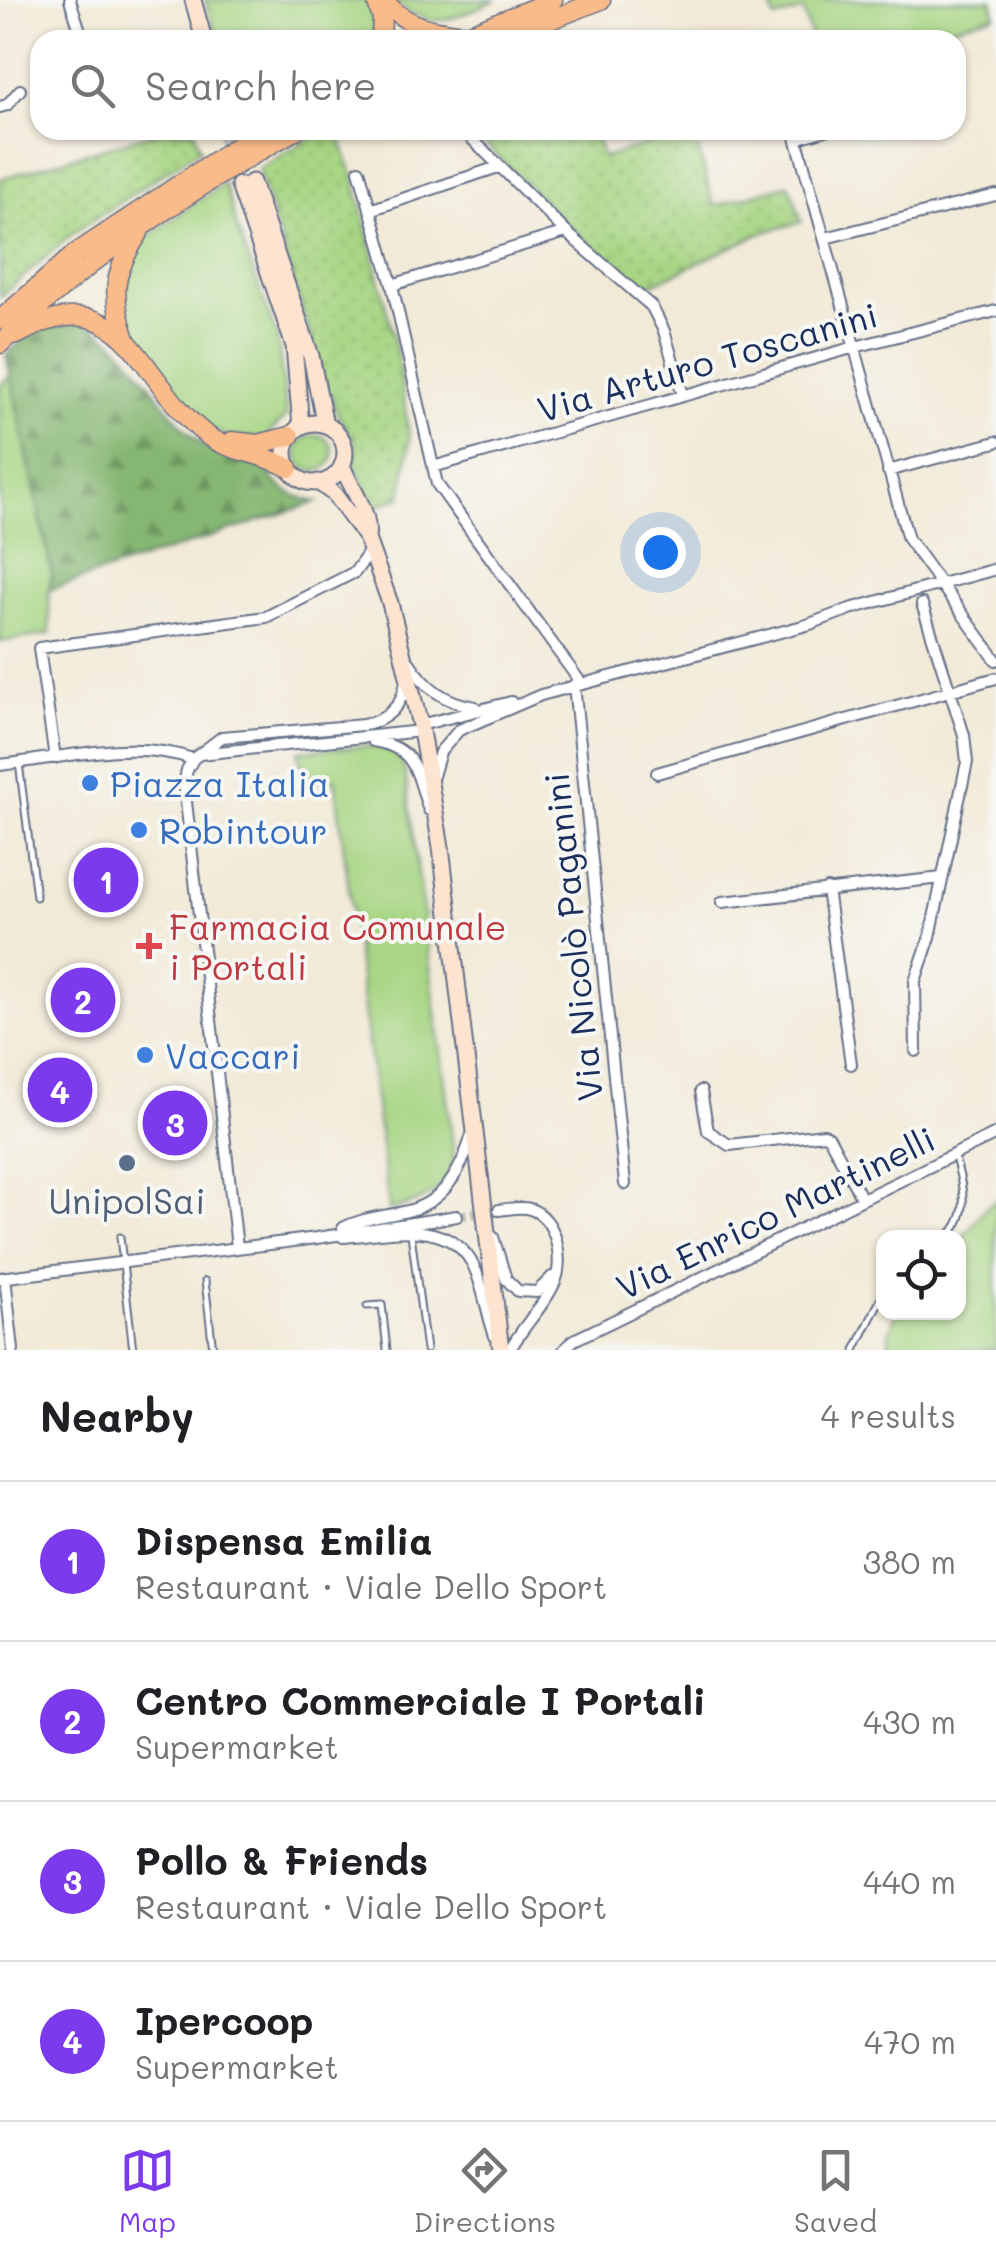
<!DOCTYPE html>
<meta charset="utf-8">
<style>
body{margin:0;font-family:Mali,sans-serif;background:#f6f6f6;color:#202124}
.controls{position:absolute;right:30px;bottom:30px;display:grid;overflow:hidden;border-radius:20px;box-shadow:0 2px 8px #0004}
.controls button{width:90px;height:90px;display:grid;place-items:center;padding:0;border:0;border-bottom:2px solid #e0e0e0;background:#fff;color:#202124;font:50px sans-serif}
.you{position:absolute;left:660px;top:552px;width:35px;height:35px;margin:-25px;border:8px solid #fff;border-radius:50%;background:#1a73e8;box-shadow:0 0 0 15px #1a73e833}
.badge{display:grid;place-items:center;width:65px;height:65px;border-radius:50%;background:#7c3aed;color:#fff;font-size:32px;font-weight:700}
.pin{position:absolute;translate:-50% -50%;border:5px solid #fff;box-shadow:0 2px 10px #0006}
.list{margin:0;padding:0;list-style:none}
h2{display:flex;justify-content:space-between;align-items:center;height:130px;margin:0;padding:0 40px;font-size:42px}
h2 small{font-size:32px;font-weight:400;color:#757577}
.list li{display:grid;grid-template-columns:65px 1fr auto;gap:30px;align-items:center;box-sizing:border-box;height:160px;padding:0 40px;border-top:2px solid #e0e0e0}
.list b{display:block;font-size:38px;white-space:nowrap}
.list p{margin:0;font-size:32px;white-space:nowrap;color:#757577}
.list em{font-size:32px;font-style:normal;color:#757577}
.icon{flex:none;width:55px;height:55px;fill:none;stroke:currentColor;stroke-width:2;stroke-linecap:round;stroke-linejoin:round}
.map{position:relative;flex:none;width:996px;height:1350px;overflow:hidden}
.search{position:absolute;background:#fff;box-shadow:0 2px 8px #0004;left:30px;right:30px;top:30px;height:110px;display:flex;align-items:center;gap:25px;box-sizing:border-box;padding:0 35px;border-radius:30px;color:#757577;font-size:38px}
.sheet{height:770px;background:#fff}
nav{display:flex;justify-content:space-around;align-items:center;box-sizing:border-box;height:140px;border-top:2px solid #e0e0e0;background:#fff;font-size:28px;color:#757577}
nav a{display:grid;justify-items:center;gap:5px}
nav .on{color:#7c3aed}
.map>svg:first-child{display:block}
.green{fill:#a8d684;stroke:#628271;stroke-width:2.5}
.forest{fill:url(#forest-firs);stroke:#507368;stroke-width:2.5}
.park{fill:url(#park-dots);stroke:#628271;stroke-width:2.5}
.lines{fill:none;stroke-linecap:round;stroke-linejoin:round}
.street-tunnel{stroke:#c7c5bf;stroke-width:10;stroke-dasharray:10 5;stroke-linecap:butt}
.secondary-tunnel{stroke:#c7c5bf;stroke-width:15;stroke-dasharray:15 8;stroke-linecap:butt}
.lane-casing{stroke:#667088;stroke-width:9}
.street-casing{stroke:#667088;stroke-width:14}
.secondary-casing{stroke:#667088;stroke-width:19}
.highway-casing{stroke:#667088;stroke-width:21}
.lane{stroke:#fff;stroke-width:5}
.street{stroke:#fff;stroke-width:10}
.secondary{stroke:#fde4d1;stroke-width:15}
.highway{stroke:#fabb8b;stroke-width:18}
.shop-dot{fill:#3f7fe0;stroke:#f6f6f2;stroke-width:4}
.health-dot{fill:#e0444e;stroke:#f6f6f2;stroke-width:4}
.service-dot{fill:#5c6f8a;stroke:#f6f6f2;stroke-width:4}
.labels{text-anchor:middle;dominant-baseline:central;stroke-width:8;stroke-linejoin:round;paint-order:stroke}
.street-label{font-size:35px;fill:#1b2f5e;stroke:#f6f6f2}
.shop-label{font-size:35px;fill:#366cbe;stroke:#f6f6f2;text-anchor:start}
.health-label{font-size:35px;fill:#be3a42;stroke:#f6f6f2;text-anchor:start}
.service-label{font-size:35px;fill:#4e5e75;stroke:#f6f6f2}
</style>
<div class="map">
<svg width="996" height="1350" viewBox="0 0 996 1350">
<defs>
<pattern id="forest-firs" width="22" height="20" patternUnits="userSpaceOnUse" patternTransform="scale(2.5)"><rect width="22" height="20" fill="#86b772"/><path d="M5 1l3.5 6h-7zM16 11l3.5 6h-7z" fill="#6d9561"/></pattern>
<pattern id="park-dots" width="8" height="8" patternUnits="userSpaceOnUse" patternTransform="scale(2.5)"><rect width="8" height="8" fill="#a8d684"/><path d="M2 2h.1M6 6h.1" fill="none" stroke="#90b874" stroke-width="1.8" stroke-linecap="round"/></pattern>
</defs>
<rect width="100%" height="100%" fill="#f6f6f2"/>
<filter id="ink" filterUnits="userSpaceOnUse"><feTurbulence type="fractalNoise" baseFrequency=".01" numOctaves="2"/><feDisplacementMap in="SourceGraphic" scale="20" xChannelSelector="R" yChannelSelector="G"/><feConvolveMatrix kernelMatrix="1 2 1 2 8 2 1 2 1" color-interpolation-filters="sRGB"/></filter>
<filter id="wash" filterUnits="userSpaceOnUse"><feTurbulence type="fractalNoise" baseFrequency=".0048" numOctaves="4" result="noise"/><feDisplacementMap in="SourceGraphic" scale="40" xChannelSelector="R" yChannelSelector="G"/><feGaussianBlur stdDeviation="2.25" result="paint"/><feColorMatrix in="noise" values="0 0 0 0 0 0 0 0 0 0 0 0 0 0 0 0 0 1.4 0 .05"/><feComposite in="paint" operator="in"/></filter>
<g filter="url(#wash)">
<rect width="100%" height="100%" fill="#f2ead7"/>
<path class="green" d="M 205,0 L 367,0 L 373,11 L 374,40 L 217,40 Z
M 392,0 L 496,0 C 446,20 439,34 392,0 Z
M 769,0 L 992,0 L 995,15 L 906,40 L 812,40 L 803,10 L 775,19 Z
M 224,183 L 239,234 L 277,336 L 287,415 L 270,433 L 269,439 L 226,436 L 200,423 L 126,327 L 121,281 L 141,241 Z
M 11,375 L 52,574 L 49,590 L 50,634 L 0,642 L 0,386 Z
M297 453a18 18 0 1 1 36 0a18 18 0 1 1-36 0Z
M 365,746 C 385,748 399,750 405,771 L 454,1154 C 451,1190 421,1204 389,1210 L 335,779 C 313,785 300,775 299,751 Z
M 996,1200 L 996,1350 L 889,1350 L 889,1333 L 896,1313 L 958,1312 L 959,1240 C 974,1229 980,1208 996,1200 Z"/>
<path class="forest" d="M 85,323 C 140,349 159,414 208,449 C 224,460 247,463 266,468 C 276,489 295,497 317,502 L 49,590 L 52,574 L 6,354 L 40,328 Z"/>
<path class="park" d="M 164,130 L 194,130 L 200,149 L 73,233 L 0,297 L 0,179 Z
M 324,130 L 337,130 L 355,180 L 396,348 L 410,441 L 401,497 L 374,507 L 356,469 L 355,442 L 340,419 L 327,390 L 258,169 Z
M 471,130 L 593,130 L 603,158 L 645,145 L 645,142 L 693,130 L 714,206 L 789,184 L 802,222 L 763,232 L 642,289 L 570,227 Z"/>
</g>
<g filter="url(#ink)">
<g class="lines">
<path class="street-tunnel" d="M 457,1216 L 491,1211"/>
<path class="secondary-tunnel" d="M 223,130 L 232,160
M 237,130 L 252,182"/>
<defs>
<path id="lane" d="M 800,140 L 835,130
M 19,763 L 36,897
M 411,1234 L 426,1350
M 120,1237 L 133,1350
M 946,1238 C 972,1215 963,1188 955,1157
M 205,1281 L 213,1350
M 367,1306 L 382,1305 L 387,1350
M 855,1350 L 884,1292"/>
<path id="street" d="M 70,0 L 83,40
M 0,107 L 7,105 L 20,90
M 463,130 L 566,232 L 652,307 L 664,331 L 683,395
M 794,130 L 908,539 L 996,660
M 359,170 L 392,285 L 437,484 L 581,683
M 370,210 L 498,167
M 825,238 L 996,195
M 392,285 L 566,232
M 433,467 L 855,347 L 996,311
M 888,471 L 996,442
M 409,662 C 426,688 444,702 475,707
M 574,685 L 625,1184
M 420,725 L 511,702
M 373,741 C 418,748 416,774 429,810
M 200,754 L 421,731
M 55,758 L 39,648 L 266,617 L 355,572 L 370,551
M 0,765 C 63,758 132,738 193,759
M 657,773 L 996,678
M 433,776 L 440,752 L 459,730 L 541,695 L 807,625 L 850,609 L 996,569
M 827,889 L 851,1064
M 722,902 L 942,878
M 916,1051 L 915,981 L 930,937 L 967,762 L 964,735 L 922,604
M 701,1091 L 708,1131 L 729,1145 L 824,1134 L 829,1137 L 862,1199
M 499,1210 C 509,1209 521,1206 530,1209 C 557,1217 565,1262 554,1284 C 543,1308 522,1326 510,1350
M 343,1228 C 362,1218 382,1217 403,1212 C 444,1204 461,1171 472,1135
M 343,1237 C 388,1234 451,1215 475,1269 C 484,1290 487,1314 495,1336
M 493,1237 L 506,1279 L 518,1291 L 537,1292 L 552,1277
M 237,1247 L 184,784 L 187,770 L 193,759 L 222,737 L 363,725 C 387,721 403,705 406,681
M 5,1277 L 13,1350
M 0,1278 L 317,1238 L 457,1216
M 564,1350 L 574,1340 L 996,1134"/>
<path id="secondary" d="M 193,0 L 204,40
M 252,182 L 311,356 L 325,425
M 239,185 L 294,346 L 301,426
M285 453a30 30 0 1 1 60 0a30 30 0 1 1-60 0Z
M 342,465 C 351,490 371,511 367,539
M 318,482 L 334,494 L 367,539 L 390,603 L 420,725 L 441,847 L 501,1350"/>
<path id="highway" d="M 376,0 L 382,19 L 381,40
M 383,0 C 408,28 430,30 466,34
M 453,40 L 553,0
M 499,40 L 601,0
M 0,320 L 76,253 L 261,130
M 17,335 C 125,274 137,379 204,433 C 229,453 262,452 289,468
M 126,339 C 110,294 113,273 139,233
M 0,344 C 87,258 190,190 296,130
M 232,441 L 258,444 L 290,436"/>
</defs>
<use href="#lane" class="lane-casing"/>
<use href="#street" class="street-casing"/>
<use href="#secondary" class="secondary-casing"/>
<use href="#highway" class="highway-casing"/>
<use href="#lane" class="lane"/>
<use href="#street" class="street"/>
<use href="#secondary" class="secondary"/>
<use href="#highway" class="highway"/>
</g>
</g>
<g class="shop-dot">
<circle cx="90" cy="783" r="10"/>
<circle cx="139" cy="830" r="10"/>
<circle cx="145" cy="1055" r="10"/>
</g>
<path class="health-dot" d="M144 931h10v10h10v10h-10v10h-10v-10h-10v-10h10z"/>
<circle class="service-dot" cx="127" cy="1163" r="10"/>
<g class="labels">
<g class="street-label">
<text transform="translate(707 361) rotate(-16)">Via Arturo Toscanini</text>
<text transform="translate(572 937) rotate(-96)">Via Nicolò Paganini</text>
<text transform="translate(775 1212) rotate(-26)">Via Enrico Martinelli</text>
</g>
<g class="shop-label">
<text x="110" y="783">Piazza Italia</text>
<text x="159" y="830">Robintour</text>
<text x="165" y="1055">Vaccari</text>
</g>
<g class="health-label">
<text x="169" y="926">Farmacia Comunale<tspan x="169" dy="40">i Portali</tspan></text>
</g>
<g class="service-label">
<text x="127" y="1200">UnipolSai</text>
</g>
</g>
</svg>
<div class="controls">
<button><svg class="icon" aria-label="locate" viewBox="0 0 24 24"><circle cx="12" cy="12" r="6"/><path d="M12 2v4M12 18v4M2 12h4M18 12h4"/></svg></button>
</div>
<div class="you"></div>
<div class="pin badge" style="left:106px;top:880px">1</div>
<div class="pin badge" style="left:83px;top:1000px">2</div>
<div class="pin badge" style="left:175px;top:1123px">3</div>
<div class="pin badge" style="left:60px;top:1090px">4</div>
<div class="search"><svg class="icon" aria-label="search" viewBox="0 0 24 24"><circle cx="10" cy="10" r="6"/><path d="M15 15l6 6"/></svg>Search here</div>
</div>
<section class="sheet">
<h2>Nearby<small>4 results</small></h2>
<ul class="list">
<li><span class="badge">1</span><div><b>Dispensa Emilia</b><p>Restaurant · Viale Dello Sport</p></div><em>380 m</em></li>
<li><span class="badge">2</span><div><b>Centro Commerciale I Portali</b><p>Supermarket</p></div><em>430 m</em></li>
<li><span class="badge">3</span><div><b>Pollo &amp; Friends</b><p>Restaurant · Viale Dello Sport</p></div><em>440 m</em></li>
<li><span class="badge">4</span><div><b>Ipercoop</b><p>Supermarket</p></div><em>470 m</em></li>
</ul>
</section>
<nav>
<a class="on"><svg class="icon" aria-label="map" viewBox="0 0 24 24"><path d="M3 6l6-2 6 2 6-2v14l-6 2-6-2-6 2zM9 4v14M15 6v14"/></svg>Map</a>
<a><svg class="icon" aria-label="directions" viewBox="0 0 24 24"><path d="M12 3l9 9-9 9-9-9zM9 14v-3h6M13 9l2 2-2 2"/></svg>Directions</a>
<a><svg class="icon" aria-label="saved" viewBox="0 0 24 24"><path d="M7 4h10v16l-5-4-5 4z"/></svg>Saved</a>
</nav>
